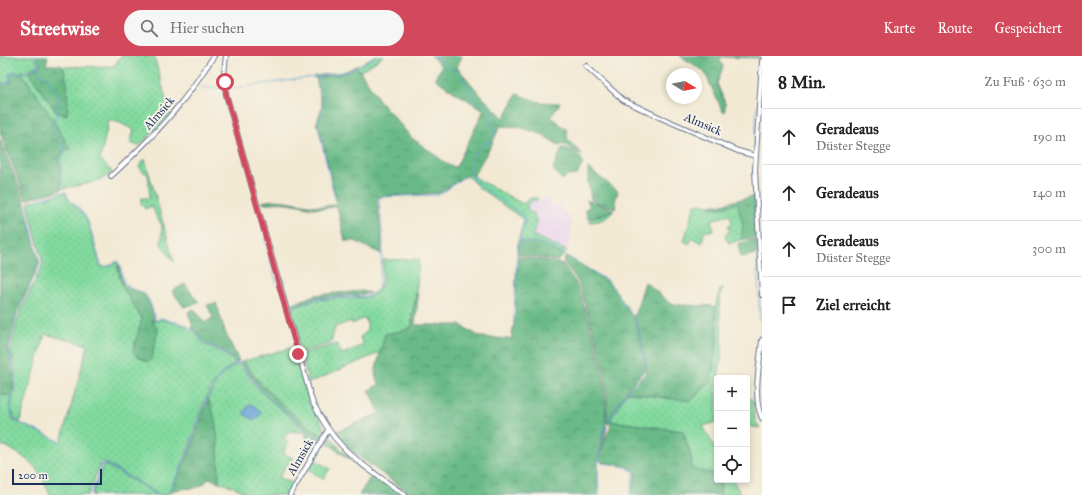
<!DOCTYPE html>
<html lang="de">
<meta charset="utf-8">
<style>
body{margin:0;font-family:"IM FELL Great Primer",serif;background:#f6f6f6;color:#222}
.controls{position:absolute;right:12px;bottom:12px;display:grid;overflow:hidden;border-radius:4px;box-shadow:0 2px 6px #0003}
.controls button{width:36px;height:36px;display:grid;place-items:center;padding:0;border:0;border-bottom:1px solid #e0e0e0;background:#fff;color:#222;font:20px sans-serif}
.compass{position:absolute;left:666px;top:12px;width:36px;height:36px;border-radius:50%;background:#fff;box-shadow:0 2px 6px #0003;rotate:100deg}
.scale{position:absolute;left:12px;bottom:10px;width:90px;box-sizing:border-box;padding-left:4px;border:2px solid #1b2f5e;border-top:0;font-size:11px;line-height:14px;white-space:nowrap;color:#1b2f5e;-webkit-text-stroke:3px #f7f3e8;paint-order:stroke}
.stop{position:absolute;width:12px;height:12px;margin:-9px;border:3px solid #d1495b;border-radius:50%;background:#fff}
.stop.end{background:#d1495b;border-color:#fff;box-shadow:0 1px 4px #0008}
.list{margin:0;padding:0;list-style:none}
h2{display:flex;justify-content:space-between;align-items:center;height:52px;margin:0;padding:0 16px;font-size:17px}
h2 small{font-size:13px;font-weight:400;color:#767676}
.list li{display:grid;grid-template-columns:26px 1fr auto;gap:12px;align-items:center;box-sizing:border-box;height:56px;padding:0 16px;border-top:1px solid #e0e0e0}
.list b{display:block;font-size:15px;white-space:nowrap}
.list p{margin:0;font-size:13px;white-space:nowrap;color:#767676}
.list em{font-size:13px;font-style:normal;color:#767676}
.icon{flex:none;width:22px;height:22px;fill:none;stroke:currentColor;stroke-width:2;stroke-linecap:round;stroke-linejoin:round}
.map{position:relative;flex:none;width:762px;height:439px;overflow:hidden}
header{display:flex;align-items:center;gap:24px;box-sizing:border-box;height:56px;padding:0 20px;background:#d1495b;color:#fff}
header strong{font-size:19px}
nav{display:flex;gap:22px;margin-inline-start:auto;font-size:14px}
.search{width:280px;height:36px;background:#f6f6f6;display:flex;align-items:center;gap:10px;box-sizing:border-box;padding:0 14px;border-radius:22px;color:#767676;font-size:15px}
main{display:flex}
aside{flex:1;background:#fff}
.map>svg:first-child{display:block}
.built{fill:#e9d2ed}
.grass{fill:url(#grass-dots);stroke:#4e847e}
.forest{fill:url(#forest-crowns);stroke:#427472}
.garden{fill:url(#garden-furrows);stroke:#4e847e}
.water{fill:#68a4d9;stroke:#426a9c}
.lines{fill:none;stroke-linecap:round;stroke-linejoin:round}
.stream{stroke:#68a4d9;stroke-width:1}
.minor-casing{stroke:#667087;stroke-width:6}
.minor{stroke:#fff;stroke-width:4}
.route{stroke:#d1495b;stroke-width:5}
.labels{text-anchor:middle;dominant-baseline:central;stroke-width:4;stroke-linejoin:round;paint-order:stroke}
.street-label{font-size:12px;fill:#1b2f5e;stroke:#f7f3e8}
</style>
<header>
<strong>Streetwise</strong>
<div class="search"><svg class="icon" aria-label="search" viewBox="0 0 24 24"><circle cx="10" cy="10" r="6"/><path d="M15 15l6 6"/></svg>Hier suchen</div>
<nav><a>Karte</a><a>Route</a><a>Gespeichert</a></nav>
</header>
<main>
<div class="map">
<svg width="762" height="439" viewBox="0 0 762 439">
<defs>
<pattern id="grass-dots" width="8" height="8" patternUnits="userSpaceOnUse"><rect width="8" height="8" fill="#82da9f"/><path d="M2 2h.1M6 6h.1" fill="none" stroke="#70bb8b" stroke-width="1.8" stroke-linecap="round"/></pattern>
<pattern id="forest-crowns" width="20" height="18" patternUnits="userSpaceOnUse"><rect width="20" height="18" fill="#69ba86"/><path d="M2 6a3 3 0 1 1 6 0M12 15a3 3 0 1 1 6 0" fill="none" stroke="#569871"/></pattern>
<pattern id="garden-furrows" width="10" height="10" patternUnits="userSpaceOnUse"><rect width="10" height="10" fill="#82da9f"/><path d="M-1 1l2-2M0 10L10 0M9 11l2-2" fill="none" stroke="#70bb8b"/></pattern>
</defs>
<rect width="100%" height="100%" fill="#f7f3e8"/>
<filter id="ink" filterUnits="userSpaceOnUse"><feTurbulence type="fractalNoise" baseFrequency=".025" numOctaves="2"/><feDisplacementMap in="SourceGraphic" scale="8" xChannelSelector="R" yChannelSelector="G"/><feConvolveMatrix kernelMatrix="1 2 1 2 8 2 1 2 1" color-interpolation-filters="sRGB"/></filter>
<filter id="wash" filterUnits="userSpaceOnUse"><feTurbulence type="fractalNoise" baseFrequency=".012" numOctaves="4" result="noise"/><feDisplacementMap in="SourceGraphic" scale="16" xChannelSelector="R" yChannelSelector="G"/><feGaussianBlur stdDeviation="0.9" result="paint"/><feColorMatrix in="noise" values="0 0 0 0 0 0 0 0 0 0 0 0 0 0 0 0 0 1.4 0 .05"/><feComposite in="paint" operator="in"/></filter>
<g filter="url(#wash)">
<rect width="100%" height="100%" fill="#f2e9d3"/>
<path class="built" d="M 549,141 L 552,151 L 560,149 L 562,155 L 566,157 L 572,168 L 567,195 L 532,179 L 537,167 L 534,158 L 528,154 L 527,151 L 528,147 L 532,144 L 536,145 L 537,143 L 539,145 Z"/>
<path class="grass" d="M 0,0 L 37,0 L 36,5 L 39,8 L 28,14 L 29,16 L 57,57 L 65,17 L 62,11 L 114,10 L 121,0 L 154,0 L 170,58 L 168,61 L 139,90 L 130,87 L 134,74 L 120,67 L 109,64 L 100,103 L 112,116 C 98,129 80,128 62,133 L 61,129 L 62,122 L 60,119 L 62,113 C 60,108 59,106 61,99 L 63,99 L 65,93 L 69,93 L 54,65 L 22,17 L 27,16 L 11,16 L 9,18 L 10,26 L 1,28 L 0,30 Z
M 374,0 L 384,0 L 361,15 L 358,12 L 344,17 L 314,22 L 314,20 L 343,16 L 361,8 Z
M 145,103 L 174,206 L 161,188 L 162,169 L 157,162 L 152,150 L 145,153 L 141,147 L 142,142 L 150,142 L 148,118 L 143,116 L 139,110 Z
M 470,117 L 473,118 L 477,123 L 523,148 L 529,142 L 538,142 L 536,145 C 531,144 529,145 527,150 L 529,156 L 534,157 L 537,168 L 532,179 L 567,195 L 564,199 L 557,195 L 518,185 L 523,168 L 523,163 L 478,131 L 467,119 Z
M 65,136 L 68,144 L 69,143 C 71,149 84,155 87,164 C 92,178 96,197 101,211 L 105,210 L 106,211 L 118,206 L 119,209 L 118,210 L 122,230 L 142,263 L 133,295 L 152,264 L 154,264 L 157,266 L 160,263 L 168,265 L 174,267 L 175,266 L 177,266 L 177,268 L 186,269 L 186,270 L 196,277 L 204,288 L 224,298 L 236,307 C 204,324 199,366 187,397 C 182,412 173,425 167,439 L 160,439 L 104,406 L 101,406 L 88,439 L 50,439 C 37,408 32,406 4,389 L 3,391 L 0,386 L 0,338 L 12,340 L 10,352 L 13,364 L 61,386 L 88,289 L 45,278 L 20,366 L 15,363 L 11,352 L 13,338 L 12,337 L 13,335 L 14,335 L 15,316 L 11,294 L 17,266 L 22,252 L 43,208 L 28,149 L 29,146 Z
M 739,146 L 743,169 L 741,184 L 729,187 L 726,183 L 725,179 L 730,175 L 728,170 L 732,167 L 730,159 L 711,164 L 714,174 L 704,176 L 702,187 L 692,182 L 689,188 L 684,185 L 695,148 L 711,149 L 711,151 L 720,152 Z
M 614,154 C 608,163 599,166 589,166 L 591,165 L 592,162 Z
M 419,203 L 416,239 L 412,259 L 412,270 L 403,275 L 385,278 L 381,296 L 309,327 L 301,298 L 337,288 L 342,298 L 363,289 L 360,281 C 368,277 369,270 365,262 L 352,268 L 351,265 L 335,271 L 331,287 L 301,296 L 289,255 L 310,245 L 317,244 L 368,241 C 385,235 382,220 383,204 Z
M 721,231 L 723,231 L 719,244 L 722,283 L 722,298 L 718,322 L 717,322 L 717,366 L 703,370 L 717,396 L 717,418 L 692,414 L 691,400 L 683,375 L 610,365 L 627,336 L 671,343 L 711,326 L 717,286 L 716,247 Z
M 294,291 L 310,349 L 323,369 L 324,375 L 322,380 C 293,358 263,337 244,305 Z
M 240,307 L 251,324 L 264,339 L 309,377 L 289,375 L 284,383 L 289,386 L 283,397 L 293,402 L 289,408 L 287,408 L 279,421 L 287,426 L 289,425 L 293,428 L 287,439 L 250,439 L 234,431 L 219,426 L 217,380 L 208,343 C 217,324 220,317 240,307 Z
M 747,341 L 753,344 L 753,346 L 755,346 L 756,348 L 753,348 C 754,357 754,365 760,372 L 747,370 Z
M 104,408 L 158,439 L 92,439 Z
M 721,424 L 733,424 L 741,439 L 720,439 Z"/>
<path class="forest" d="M 38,0 L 48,0 L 46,9 L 61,9 C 69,17 68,48 67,59 L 57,57 L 29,16 L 41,9 L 37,4 Z
M 431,0 L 462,0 L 457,11 L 484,43 L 504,62 L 517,38 L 540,46 L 560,47 L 551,61 L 567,74 L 567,82 L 583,100 L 562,87 L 560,90 L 541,78 L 519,71 L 500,70 L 491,90 L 473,120 L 470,117 L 464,122 L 463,121 L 440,137 L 382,140 L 377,142 L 382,188 L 381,198 L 355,185 L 345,185 L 337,150 C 313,156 308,149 286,147 C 279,146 271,147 264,148 L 262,146 C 289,139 310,156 337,148 L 319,71 L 316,69 L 322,50 L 316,22 L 344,17 L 358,12 L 379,44 L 412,82 L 450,110 L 456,111 L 484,54 L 448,32 L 436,23 C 435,18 441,15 441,10 Z
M 680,0 L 759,0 L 759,2 L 721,1 L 720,5 L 723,11 L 717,27 L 725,47 L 725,56 L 723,56 L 704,15 Z
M 13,17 L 22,17 L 54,65 L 70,93 L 65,93 L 62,98 L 60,99 L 59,109 L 61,113 L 59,119 L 61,122 L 60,130 L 61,134 L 26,144 L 0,76 L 0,32 L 1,28 L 11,27 L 10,18 Z
M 0,83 L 25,147 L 39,207 L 17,258 L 8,293 L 8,296 L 10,296 L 10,303 L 13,316 L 12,340 L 0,338 Z
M 562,92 C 570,92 581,99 583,107 L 577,119 L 567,120 L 562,124 L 553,113 Z
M 588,112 L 618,135 L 615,146 L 616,152 L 597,147 L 591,143 L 588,127 Z
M 754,140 L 756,181 L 741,184 L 743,169 L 738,150 L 739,147 L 720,152 L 711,151 L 711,149 L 718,149 Z
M 587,144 L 614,154 L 588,163 L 585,153 L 590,151 Z
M 756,183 L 757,198 L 741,201 L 738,188 Z
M 518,185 L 543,188 L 564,199 L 557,205 L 517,198 Z
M 517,200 L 563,208 L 576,227 L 589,265 L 604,322 L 606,369 L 602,378 L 598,403 L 598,439 L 412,439 L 351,395 L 343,388 L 335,376 L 380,357 L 369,334 L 380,328 L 376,323 L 375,317 L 385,278 L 403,275 L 412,271 L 412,259 L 417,236 L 418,242 L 415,269 L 461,269 L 480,281 L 511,283 L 514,268 Z
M 566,200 L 608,226 L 615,234 L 633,260 L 638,274 L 645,308 L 644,315 L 627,334 L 608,366 L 611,363 L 611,365 L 683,375 L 691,401 L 692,413 L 717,418 L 717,424 L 721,424 L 720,439 L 631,439 L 636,417 C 629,409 614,408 604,406 L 603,408 L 599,403 L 603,379 L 607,370 L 602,396 L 607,379 L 611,369 L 607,367 L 606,322 L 590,263 L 578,226 L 575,221 L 563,205 Z
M 119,209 C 121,215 121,224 124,228 C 133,239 143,230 149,247 L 151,248 L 150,249 L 154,264 L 152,264 L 158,275 L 151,304 L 148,306 L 137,300 L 133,296 L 142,263 L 122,230 L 117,210 Z
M 280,221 L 282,221 L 291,249 L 314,239 L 362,235 L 370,237 L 359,239 L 316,242 L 289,253 Z
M 645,226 L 670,247 L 681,249 L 714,250 L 716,252 L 717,286 L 711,326 L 692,344 L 690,345 L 627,336 L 646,317 L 646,308 L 639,274 L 634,261 Z
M 185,228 L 199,247 L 184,251 L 172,235 Z
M 216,247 L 226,278 L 239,305 L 236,306 L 225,296 L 205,287 L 197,276 L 192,272 L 192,268 L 188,256 L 194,253 L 205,267 L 213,261 L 207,249 Z
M 244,305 C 263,337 293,358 322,380 L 307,397 L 311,391 L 306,385 L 306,373 L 265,339 L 241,306 Z
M 208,343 C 220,368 218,399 219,426 L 209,422 C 196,439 186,428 170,436 L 188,400 Z
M 328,381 L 331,381 L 343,396 L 402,439 L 359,439 L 371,420 L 325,385 Z"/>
<path class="garden" d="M 314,403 L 330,413 L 323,423 L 308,413 Z"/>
<path class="water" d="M 251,348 C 255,350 257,353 261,355 L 261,357 L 257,363 L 254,364 L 243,358 L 248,350 Z"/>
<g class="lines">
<path class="stream" d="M 38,0 L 37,4 L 40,8 L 37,10 L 37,12 L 39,14 L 40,17 L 45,19 L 51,25 L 52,31 L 59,39 L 59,52 L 54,67 L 56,77 L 59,80 L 59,84 L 64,90 L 62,99 L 60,100 L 59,109 L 61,114 L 59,119 L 62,123 L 60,130 L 61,133
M 433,0 L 445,8 L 447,11 L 455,14 L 467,28 L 476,45 L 480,47 L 483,47 L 485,50 L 492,55 L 493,58 L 490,66 L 494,73 L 494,79 L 491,81 L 490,86 L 483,88 L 471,101 L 472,108 L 469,113 L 473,124 L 524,160 L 525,168 L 521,180 L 519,198
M 29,15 L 37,10
M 759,15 L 760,0
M 316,21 L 349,15 L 377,0
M 0,31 L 2,28 L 11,27 L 10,18 L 11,17 L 27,16
M 229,33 L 314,21
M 188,43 L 196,32 L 223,32
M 493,63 L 502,62
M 319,69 L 325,47 L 319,21
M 318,72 L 336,147
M 754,97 L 757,50
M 66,136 L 69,144
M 33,145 L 62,137
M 70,145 L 77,150 L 86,162
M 755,145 L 757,180
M 88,165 L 99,202
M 521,182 L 524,186 L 542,188 L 564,198
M 265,183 L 277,229
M 757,184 L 757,192
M 567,200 L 608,225 L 634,262 L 639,274 L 645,308 L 645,314 L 627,335 L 608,366
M 757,201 L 760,265
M 99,203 L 102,211
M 120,209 C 122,215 122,224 126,228 C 135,239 144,229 150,247
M 106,211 L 118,205
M 151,249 L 156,265 L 161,262 L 177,267 L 181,267 L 191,273 L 197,277 L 205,287 L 225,297 L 237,307 L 241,307 L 252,323 L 265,339 L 309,377
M 289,253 L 309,244 L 316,243 L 367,240 L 377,235 L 379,230 L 383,188 L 379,142 L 382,141 L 438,139 L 444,136 L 463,121
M 514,268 L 518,200
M 760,284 L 761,269
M 13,335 C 16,321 11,309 11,296 L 9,295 L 9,293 L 17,258 L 40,208 L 25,148
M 755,335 L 755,349 L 762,367
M 13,337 L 11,352 L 14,364 L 61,386
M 310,377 L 319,383
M 604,407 L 626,411 L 634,416 L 634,418 L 630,439
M 91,439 L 102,408 L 104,407 L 159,439
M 168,439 L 187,399 L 206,344 L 220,319 L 237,307
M 288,439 L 294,428
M 599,439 C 598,417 596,390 606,370"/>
</g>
</g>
<g filter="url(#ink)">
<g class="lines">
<defs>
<path id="minor" d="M 226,0 L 224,18 L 226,38 L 312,345 C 320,361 329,377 342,390 C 360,409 384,424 405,439
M 762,5 L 755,114 L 762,239
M 586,10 L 623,44 L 659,61 L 738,95 L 756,100
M 111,120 C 136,97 159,74 180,48 C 192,33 203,16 214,0
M 762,284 C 760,307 752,342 762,362
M 290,439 L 328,374"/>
</defs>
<use href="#minor" class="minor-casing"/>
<use href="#minor" class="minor"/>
</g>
</g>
<g class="lines" filter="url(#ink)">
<path class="route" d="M 225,26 L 226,38 L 298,298"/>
</g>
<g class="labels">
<g class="street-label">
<text transform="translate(159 57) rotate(-49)">Almsick</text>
<text transform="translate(703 68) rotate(23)">Almsick</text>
<text transform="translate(300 401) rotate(-60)">Almsick</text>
</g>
</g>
</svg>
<div class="controls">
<button>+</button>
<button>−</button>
<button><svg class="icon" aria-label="locate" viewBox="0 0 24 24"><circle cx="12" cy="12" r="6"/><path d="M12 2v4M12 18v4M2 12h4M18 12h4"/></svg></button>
</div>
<svg class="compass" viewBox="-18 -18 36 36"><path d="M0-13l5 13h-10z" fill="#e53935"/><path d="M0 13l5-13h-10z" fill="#767676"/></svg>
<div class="scale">200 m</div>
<div class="stop" style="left:225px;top:26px"></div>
<div class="stop end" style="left:298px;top:298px"></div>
</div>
<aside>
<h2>8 Min.<small>Zu Fuß · 630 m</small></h2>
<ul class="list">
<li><svg class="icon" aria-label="ahead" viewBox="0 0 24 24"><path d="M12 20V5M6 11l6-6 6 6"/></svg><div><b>Geradeaus</b><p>Düster Stegge</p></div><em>190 m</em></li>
<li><svg class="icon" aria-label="ahead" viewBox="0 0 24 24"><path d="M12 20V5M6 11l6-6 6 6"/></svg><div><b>Geradeaus</b></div><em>140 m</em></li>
<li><svg class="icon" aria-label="ahead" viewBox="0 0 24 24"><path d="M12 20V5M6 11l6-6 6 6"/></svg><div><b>Geradeaus</b><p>Düster Stegge</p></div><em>300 m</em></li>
<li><svg class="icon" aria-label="arrive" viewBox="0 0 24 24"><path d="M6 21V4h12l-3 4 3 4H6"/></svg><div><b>Ziel erreicht</b></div></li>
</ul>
</aside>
</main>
